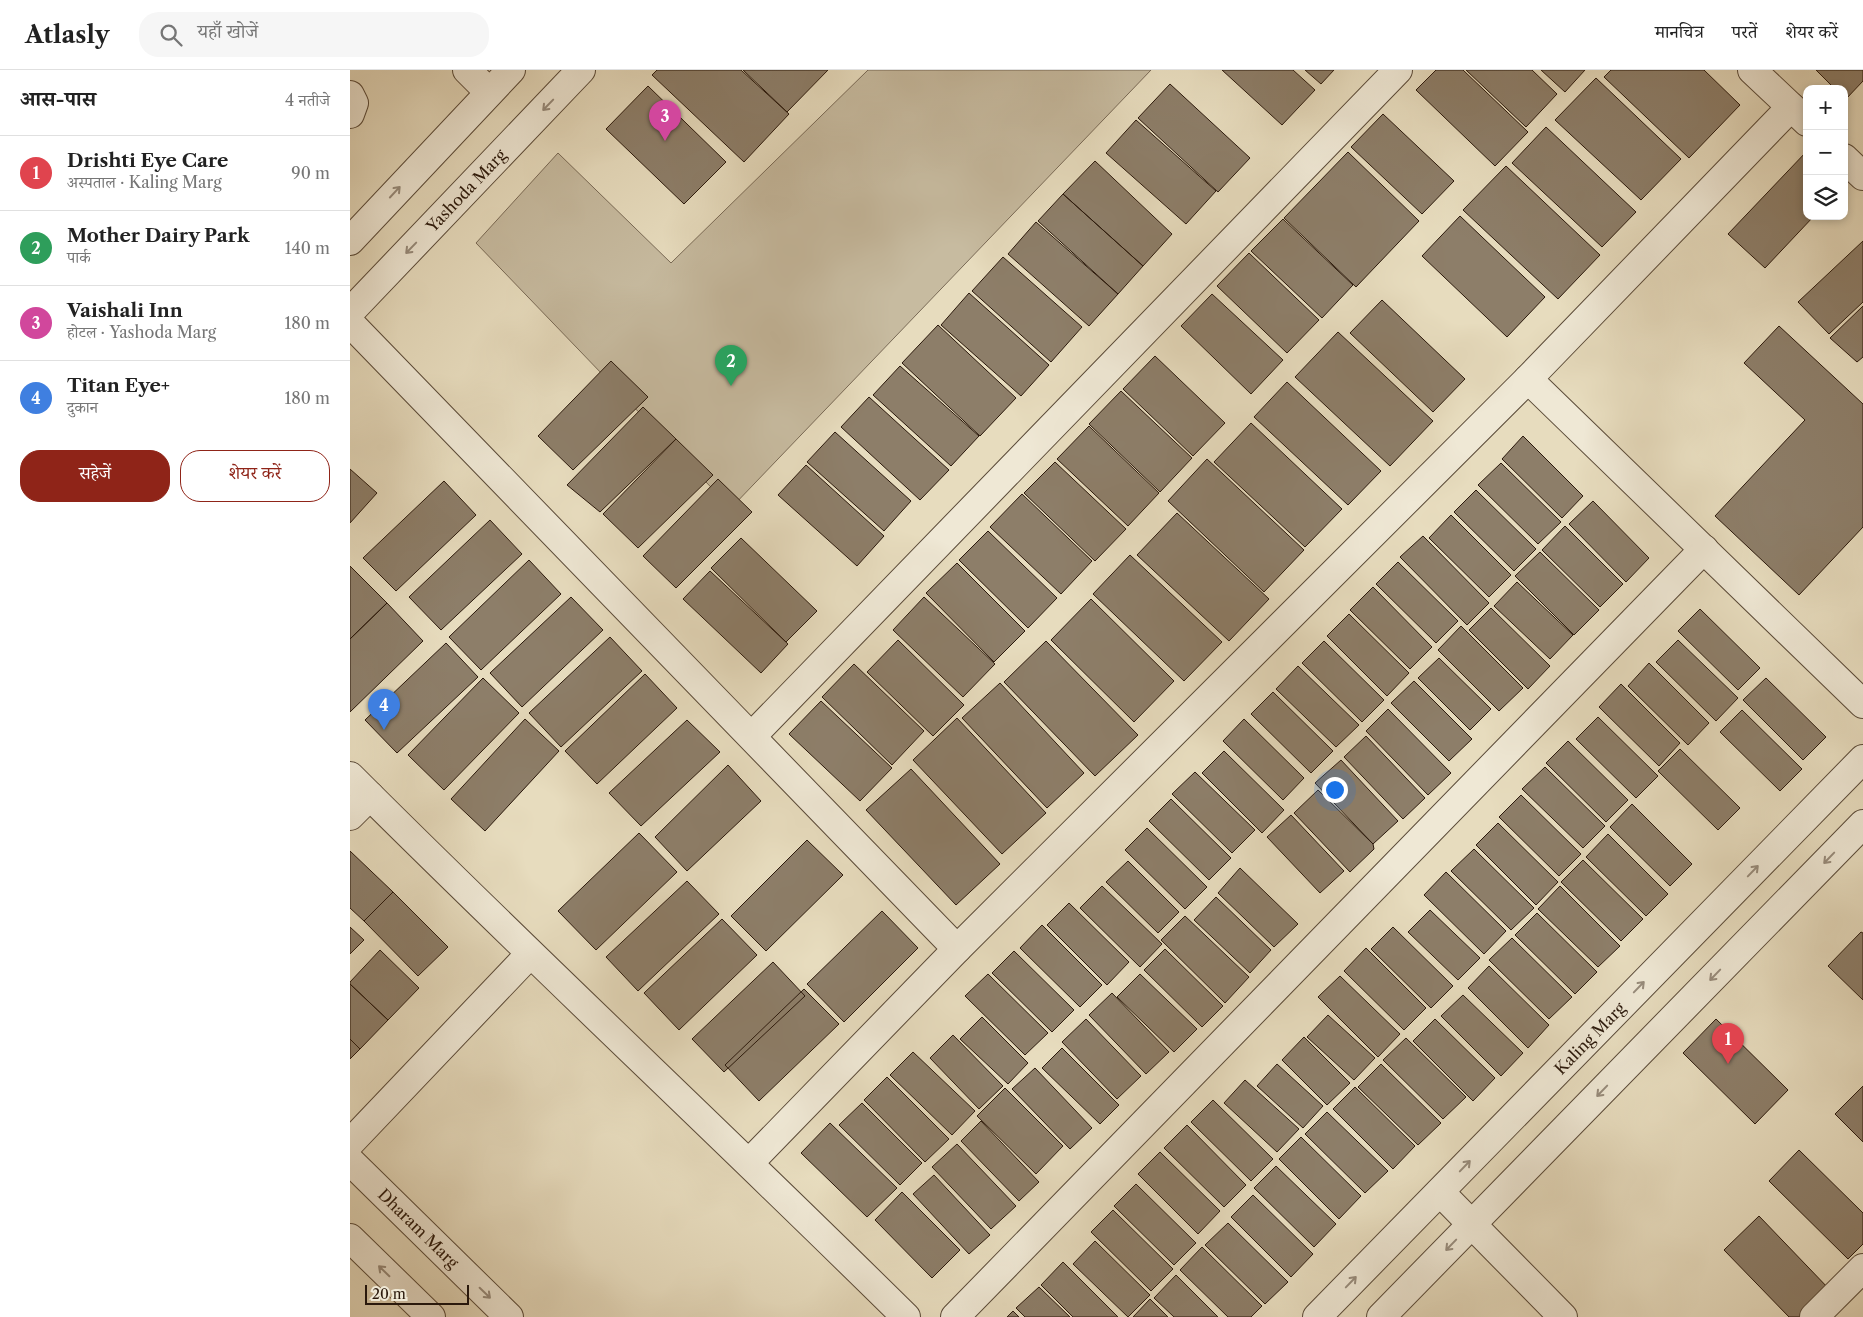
<!DOCTYPE html>
<html lang="hi">
<meta charset="utf-8">
<style>
body{margin:0;font-family:"Libre Caslon Text","Noto Serif Devanagari",serif;background:#f6f6f6;color:#222}
.controls{position:absolute;right:15px;top:15px;display:grid;overflow:hidden;border-radius:10px;box-shadow:0 2px 8px #0003}
.controls button{width:45px;height:45px;display:grid;place-items:center;padding:0;border:0;border-bottom:1px solid #e0e0e0;background:#fff;color:#222;font:25px sans-serif}
.scale{position:absolute;left:15px;bottom:12px;width:104px;box-sizing:border-box;padding-left:5px;border:2px solid #2b190c;border-top:0;font-size:14px;line-height:18px;white-space:nowrap;color:#2b190c;-webkit-text-stroke:4px #efe8d5;paint-order:stroke}
.you{position:absolute;left:984px;top:719px;width:18px;height:18px;margin:-12px;border:4px solid #fff;border-radius:50%;background:#1a73e8;box-shadow:0 0 0 8px #1a73e833}
.badge{display:grid;place-items:center;width:32px;height:32px;border-radius:50%;background:#8f2418;color:#fff;font-size:16px;font-weight:700}
.pin{position:absolute;translate:-50% -41px;filter:drop-shadow(0 1px 2px #0008)}
.pin::after{content:'';position:absolute;top:26px;width:18px;height:15px;background:inherit;clip-path:polygon(0 0,100% 0,50% 100%)}
.list{margin:0;padding:0;list-style:none}
h2{display:flex;justify-content:space-between;align-items:center;height:65px;margin:0;padding:0 20px;font-size:21px}
h2 small{font-size:16px;font-weight:400;color:#767676}
.list li{display:grid;grid-template-columns:32px 1fr auto;gap:15px;align-items:center;box-sizing:border-box;height:75px;padding:0 20px;border-top:1px solid #e0e0e0}
.list b{display:block;font-size:19px;white-space:nowrap}
.list p{margin:0;font-size:16px;white-space:nowrap;color:#767676}
.list em{font-size:16px;font-style:normal;color:#767676}
.actions{display:flex;gap:10px;padding:15px 20px}
.actions a{flex:1;padding:11px 0;border:1px solid #8f2418;border-radius:20px;text-align:center;font-size:18px;color:#8f2418}
.actions .main{background:#8f2418;color:#fff}
.icon{flex:none;width:28px;height:28px;fill:none;stroke:currentColor;stroke-width:2;stroke-linecap:round;stroke-linejoin:round}
.map{position:relative;flex:none;width:1513px;height:1247px;overflow:hidden}
header{display:flex;align-items:center;gap:30px;box-sizing:border-box;height:70px;padding:0 25px;background:#fff;border-bottom:1px solid #e0e0e0}
header strong{font-size:24px}
nav{display:flex;gap:28px;margin-inline-start:auto;font-size:18px}
.search{width:350px;height:45px;background:#f6f6f6;display:flex;align-items:center;gap:12px;box-sizing:border-box;padding:0 18px;border-radius:20px;color:#767676;font-size:19px}
main{display:flex}
aside{flex:1;background:#fff}
.map>svg:first-child{display:block}
.green{fill:#c7bba0;stroke:#796a56}
.building{fill:#8d7e69;stroke:#2b190c}
.lines{fill:none;stroke-linecap:round;stroke-linejoin:round}
.minor-casing{stroke:#5a4a38;stroke-width:30}
.minor{stroke:#efe8d5;stroke-width:28}
.oneway{stroke:#978b7b}
.labels{text-anchor:middle;dominant-baseline:central;stroke-width:5;stroke-linejoin:round;paint-order:stroke}
.street-label{font-size:16px;fill:#2b190c;stroke:#efe8d5}
</style>
<header>
<strong>Atlasly</strong>
<div class="search"><svg class="icon" aria-label="search" viewBox="0 0 24 24"><circle cx="10" cy="10" r="6"/><path d="M15 15l6 6"/></svg>यहाँ खोजें</div>
<nav><a>मानचित्र</a><a>परतें</a><a>शेयर करें</a></nav>
</header>
<main>
<aside>
<h2>आस-पास<small>4 नतीजे</small></h2>
<ul class="list">
<li><span class="badge" style="background:#e0444e">1</span><div><b>Drishti Eye Care</b><p>अस्पताल · Kaling Marg</p></div><em>90 m</em></li>
<li><span class="badge" style="background:#2e9e5b">2</span><div><b>Mother Dairy Park</b><p>पार्क</p></div><em>140 m</em></li>
<li><span class="badge" style="background:#d1479c">3</span><div><b>Vaishali Inn</b><p>होटल · Yashoda Marg</p></div><em>180 m</em></li>
<li><span class="badge" style="background:#3f7fe0">4</span><div><b>Titan Eye+</b><p>दुकान</p></div><em>180 m</em></li>
</ul>
<div class="actions"><a class="main">सहेजें</a><a>शेयर करें</a></div>
</aside>
<div class="map">
<svg width="1513" height="1247" viewBox="0 0 1513 1247">
<rect width="100%" height="100%" fill="#e7dcbe"/>
<filter id="stains"><feTurbulence type="fractalNoise" baseFrequency=".004" numOctaves="4"/><feColorMatrix values="0 0 0 0 .2 0 0 0 0 .09 0 0 0 0 .02 0 0 0 .5 -.17"/></filter>
<radialGradient id="worn" r=".72"><stop offset=".6" stop-color="#630" stop-opacity="0"/><stop offset="1" stop-color="#630" stop-opacity=".3"/></radialGradient>
<path class="green" d="M 518,0 L 801,0 L 381,438 L 126,173 L 208,83 L 321,193 Z"/>
<path class="building" d="M 307,0 L 391,0 L 439,44 L 394,92 L 302,5 Z
M 393,0 L 478,0 L 437,42 Z
M 872,0 L 943,0 L 965,20 L 932,55 Z
M 955,0 L 984,0 L 971,14 Z
M 1086,0 L 1113,0 L 1178,62 L 1145,96 L 1066,20 Z
M 1116,0 L 1182,0 L 1207,24 L 1176,57 Z
M 1191,0 L 1235,0 L 1215,22 Z
M 1261,0 L 1354,0 L 1390,35 L 1339,88 L 1254,7 Z
M 1466,0 L 1513,0 L 1513,11 L 1496,29 L 1494,19 L 1485,19 Z
M 1246,8 L 1331,89 L 1291,130 L 1205,50 Z
M 820,14 L 900,88 L 868,122 L 788,48 Z
M 298,16 L 376,92 L 334,134 L 256,59 Z
M 1033,44 L 1104,111 L 1072,144 L 1001,77 Z
M 786,50 L 866,121 L 836,154 L 756,83 Z
M 1196,57 L 1286,142 L 1252,177 L 1162,93 Z
M 1457,81 L 1457,146 L 1464,146 L 1415,198 L 1378,164 Z
M 998,82 L 1069,151 L 1006,217 L 934,148 Z
M 745,91 L 822,164 L 793,196 L 713,124 Z
M 1156,96 L 1250,185 L 1208,229 L 1113,140 Z
M 713,124 L 793,196 L 768,224 L 688,151 Z
M 1110,146 L 1195,227 L 1157,267 L 1072,186 Z
M 933,149 L 1003,215 L 972,248 L 901,181 Z
M 686,152 L 768,224 L 739,256 L 658,184 Z
M 1513,171 L 1513,232 L 1479,264 L 1448,232 Z
M 899,183 L 969,250 L 937,283 L 867,216 Z
M 653,187 L 732,257 L 701,292 L 622,221 Z
M 619,223 L 699,295 L 671,326 L 591,255 Z
M 862,224 L 933,290 L 901,324 L 831,256 Z
M 1032,230 L 1115,309 L 1083,342 L 1000,263 Z
M 1513,236 L 1513,287 L 1507,292 L 1480,268 Z
M 588,255 L 666,328 L 630,366 L 552,293 Z
M 1429,256 L 1513,334 L 1513,457 L 1449,525 L 1365,446 L 1455,350 L 1394,293 Z
M 988,262 L 1083,351 L 1040,396 L 945,307 Z
M 805,286 L 875,353 L 843,386 L 773,319 Z
M 261,291 L 298,327 L 223,400 L 188,366 Z
M 550,296 L 629,366 L 601,396 L 523,325 Z
M 937,312 L 1031,401 L 998,435 L 904,347 Z
M 771,321 L 842,388 L 810,422 L 739,354 Z
M 519,327 L 599,400 L 570,430 L 491,357 Z
M 293,337 L 326,369 L 250,442 L 217,415 Z
M 901,353 L 992,439 L 955,477 L 864,392 Z
M 739,356 L 809,423 L 778,456 L 707,389 Z
M 485,362 L 561,431 L 534,461 L 457,392 Z
M 1173,366 L 1233,426 L 1212,448 L 1152,389 Z
M 326,369 L 363,405 L 288,478 L 253,444 Z
M 857,389 L 954,480 L 914,522 L 818,431 Z
M 705,392 L 776,459 L 745,491 L 674,423 Z
M 1151,393 L 1211,452 L 1188,474 L 1128,415 Z
M 456,395 L 534,466 L 507,496 L 428,425 Z
M 0,399 L 27,423 L 0,453 Z
M 368,409 L 402,442 L 326,518 L 293,486 Z
M 94,411 L 126,445 L 46,521 L 13,488 Z
M 1126,420 L 1186,479 L 1164,501 L 1104,442 Z
M 672,424 L 742,491 L 711,524 L 640,457 Z
M 1243,431 L 1299,488 L 1276,512 L 1219,454 Z
M 827,443 L 919,529 L 879,571 L 787,485 Z
M 1101,445 L 1161,505 L 1139,527 L 1079,468 Z
M 140,450 L 172,484 L 91,560 L 59,527 Z
M 1215,456 L 1273,514 L 1250,537 L 1192,480 Z
M 638,461 L 707,528 L 678,558 L 609,490 Z
M 1073,466 L 1139,533 L 1117,555 L 1050,487 Z
M 391,468 L 467,541 L 436,572 L 361,498 Z
M 1190,482 L 1249,540 L 1224,565 L 1165,506 Z
M 780,485 L 872,572 L 834,611 L 743,524 Z
M 179,490 L 211,524 L 131,600 L 99,567 Z
M 1048,492 L 1108,551 L 1086,573 L 1026,514 Z
M 607,493 L 675,561 L 644,592 L 576,523 Z
M 0,496 L 37,533 L 0,569 Z
M 360,501 L 438,574 L 411,603 L 333,529 Z
M 1167,512 L 1223,565 L 1200,589 L 1144,536 Z
M 1023,517 L 1082,577 L 1060,599 L 1000,540 Z
M 221,527 L 253,560 L 172,637 L 140,603 Z
M 574,527 L 645,594 L 613,627 L 543,560 Z
M 741,529 L 824,611 L 784,652 L 701,570 Z
M 37,533 L 73,571 L 0,642 L 0,569 Z
M 1141,538 L 1200,596 L 1178,619 L 1119,560 Z
M 1350,539 L 1410,598 L 1388,620 L 1328,561 Z
M 999,544 L 1059,603 L 1037,626 L 977,566 Z
M 1111,556 L 1173,618 L 1149,641 L 1088,580 Z
M 260,567 L 292,601 L 211,677 L 179,643 Z
M 548,570 L 614,635 L 583,666 L 517,602 Z
M 1328,570 L 1388,628 L 1366,651 L 1306,592 Z
M 696,571 L 788,665 L 745,706 L 654,612 Z
M 974,571 L 1034,630 L 1012,652 L 952,593 Z
M 96,573 L 128,607 L 47,683 L 15,650 Z
M 1089,588 L 1141,639 L 1120,660 L 1068,608 Z
M 1299,593 L 1359,653 L 1338,675 L 1278,616 Z
M 504,594 L 574,661 L 542,695 L 472,627 Z
M 948,596 L 1009,655 L 986,677 L 926,619 Z
M 295,604 L 327,638 L 247,714 L 215,681 Z
M 133,608 L 169,643 L 94,720 L 58,685 Z
M 1416,608 L 1476,667 L 1453,690 L 1393,630 Z
M 1064,611 L 1122,669 L 1099,691 L 1041,633 Z
M 650,613 L 734,703 L 697,738 L 612,648 Z
M 1271,614 L 1330,673 L 1309,696 L 1249,637 Z
M 923,622 L 983,681 L 961,703 L 901,644 Z
M 471,631 L 542,698 L 510,731 L 439,664 Z
M 1038,639 L 1101,703 L 1078,725 L 1016,661 Z
M 1392,640 L 1452,699 L 1430,721 L 1370,662 Z
M 1248,647 L 1308,706 L 1286,728 L 1226,669 Z
M 607,648 L 696,743 L 652,784 L 563,690 Z
M 175,649 L 209,681 L 135,761 L 101,729 Z
M 894,649 L 954,708 L 933,730 L 873,671 Z
M 337,650 L 370,682 L 291,756 L 259,723 Z
M 1016,666 L 1075,728 L 1053,749 L 994,687 Z
M 1218,671 L 1278,730 L 1256,752 L 1196,693 Z
M 1330,679 L 1390,738 L 1368,760 L 1308,701 Z
M 874,681 L 934,740 L 912,763 L 852,703 Z
M 991,690 L 1048,751 L 1023,774 L 965,713 Z
M 378,695 L 411,731 L 337,801 L 305,767 Z
M 1195,697 L 1255,756 L 1233,778 L 1172,719 Z
M 561,699 L 650,794 L 606,835 L 516,740 Z
M 845,702 L 905,760 L 882,783 L 822,724 Z
M 968,720 L 1023,774 L 1024,779 L 1000,802 L 944,743 Z
M 1171,725 L 1231,784 L 1209,806 L 1149,747 Z
M 821,729 L 881,788 L 859,810 L 799,751 Z
M 1282,734 L 1342,794 L 1320,816 L 1260,757 Z
M 941,745 L 994,801 L 970,823 L 917,767 Z
M 1148,753 L 1208,812 L 1186,835 L 1126,775 Z
M 797,758 L 857,817 L 835,839 L 775,780 Z
M 289,763 L 327,802 L 246,880 L 208,841 Z
M 1258,764 L 1318,824 L 1296,846 L 1236,787 Z
M 457,770 L 493,805 L 416,881 L 381,846 Z
M 1124,779 L 1184,838 L 1161,860 L 1101,801 Z
M 0,781 L 43,822 L 14,851 L 0,838 Z
M 1233,790 L 1293,849 L 1271,871 L 1211,812 Z
M 778,791 L 829,842 L 808,863 L 756,812 Z
M 890,798 L 948,854 L 924,877 L 868,823 Z
M 1096,802 L 1156,861 L 1134,884 L 1074,825 Z
M 337,811 L 369,844 L 288,921 L 256,887 Z
M 752,816 L 812,874 L 790,897 L 730,838 Z
M 1210,816 L 1270,876 L 1248,897 L 1188,839 Z
M 43,822 L 98,877 L 68,906 L 14,851 Z
M 866,827 L 921,880 L 900,903 L 844,850 Z
M 719,833 L 779,892 L 757,915 L 697,855 Z
M 1080,840 L 1130,888 L 1108,910 L 1058,862 Z
M 532,841 L 568,878 L 494,952 L 457,914 Z
M 1187,843 L 1247,902 L 1225,924 L 1165,865 Z
M 835,846 L 899,907 L 875,933 L 811,870 Z
M 372,849 L 407,885 L 329,960 L 294,923 Z
M 692,855 L 752,915 L 730,937 L 670,878 Z
M 0,857 L 14,870 L 0,884 Z
M 1043,857 L 1103,916 L 1081,938 L 1021,879 Z
M 1511,862 L 1513,863 L 1513,930 L 1478,896 Z
M 1162,868 L 1222,927 L 1199,949 L 1139,890 Z
M 1016,878 L 1076,938 L 1054,960 L 994,901 Z
M 815,879 L 873,936 L 852,957 L 794,900 Z
M 30,880 L 69,918 L 38,950 L 0,914 L 0,912 Z
M 664,881 L 724,940 L 702,962 L 642,903 Z
M 423,892 L 455,926 L 374,1002 L 342,969 Z
M 1139,896 L 1199,955 L 1178,978 L 1118,918 Z
M 638,904 L 698,963 L 675,985 L 615,926 Z
M 790,904 L 847,959 L 824,982 L 767,927 Z
M 990,906 L 1050,964 L 1028,987 L 968,927 Z
M 0,914 L 38,950 L 10,979 L 0,969 Z
M 454,919 L 489,954 L 409,1031 L 375,995 Z
M 762,923 L 819,982 L 796,1004 L 739,945 Z
M 1113,925 L 1173,983 L 1151,1006 L 1091,946 Z
M 978,945 L 1025,988 L 1004,1010 L 957,967 Z
M 632,947 L 678,993 L 658,1014 L 610,969 Z
M 736,949 L 791,1006 L 767,1029 L 712,972 Z
M 1085,949 L 1145,1008 L 1123,1031 L 1063,971 Z
M 1366,949 L 1438,1020 L 1405,1054 L 1333,983 Z
M 603,965 L 653,1016 L 629,1039 L 580,988 Z
M 954,967 L 1000,1013 L 977,1035 L 932,990 Z
M 1056,968 L 1116,1027 L 1093,1049 L 1033,990 Z
M 0,969 L 10,979 L 0,989 Z
M 712,978 L 769,1035 L 750,1054 L 692,998 Z
M 563,982 L 625,1041 L 602,1065 L 540,1005 Z
M 927,994 L 973,1036 L 953,1058 L 907,1016 Z
M 1031,994 L 1091,1053 L 1068,1075 L 1008,1017 Z
M 685,998 L 742,1058 L 720,1079 L 662,1019 Z
M 537,1007 L 599,1069 L 575,1092 L 514,1030 Z
M 895,1010 L 949,1059 L 927,1082 L 874,1033 Z
M 1513,1016 L 1513,1072 L 1485,1044 Z
M 1005,1017 L 1065,1076 L 1043,1099 L 983,1039 Z
M 655,1018 L 713,1076 L 686,1104 L 627,1046 Z
M 863,1030 L 923,1089 L 901,1111 L 841,1052 Z
M 512,1033 L 572,1093 L 550,1115 L 489,1055 Z
M 977,1042 L 1038,1101 L 1015,1123 L 955,1064 Z
M 631,1051 L 689,1112 L 669,1131 L 611,1071 Z
M 480,1053 L 547,1118 L 517,1147 L 451,1083 Z
M 837,1055 L 896,1115 L 874,1137 L 814,1078 Z
M 951,1067 L 1011,1126 L 989,1149 L 929,1089 Z
M 607,1074 L 666,1136 L 641,1159 L 582,1097 Z
M 1449,1080 L 1513,1143 L 1513,1174 L 1498,1189 L 1419,1111 Z
M 810,1082 L 870,1141 L 848,1164 L 788,1104 Z
M 926,1096 L 986,1154 L 964,1177 L 904,1118 Z
M 584,1105 L 640,1165 L 619,1184 L 563,1124 Z
M 786,1114 L 846,1173 L 824,1195 L 764,1136 Z
M 552,1122 L 610,1180 L 582,1208 L 525,1150 Z
M 903,1125 L 963,1184 L 941,1207 L 881,1147 Z
M 763,1140 L 823,1199 L 801,1221 L 741,1162 Z
M 1409,1146 L 1481,1221 L 1454,1247 L 1439,1247 L 1374,1180 Z
M 878,1153 L 938,1212 L 915,1234 L 855,1175 Z
M 745,1171 L 800,1225 L 778,1247 L 723,1194 Z
M 852,1177 L 912,1236 L 901,1247 L 878,1247 L 830,1200 Z
M 713,1192 L 768,1247 L 723,1247 L 691,1215 Z
M 826,1205 L 868,1247 L 824,1247 L 804,1228 Z
M 689,1217 L 720,1247 L 675,1247 L 666,1238 Z
M 800,1229 L 818,1247 L 783,1247 Z
M 663,1241 L 669,1247 L 657,1247 Z"/>
<g class="lines">
<defs>
<g id="minor">
<path d="M 117,0 L 139,22"/>
<path d="M 1402,0 L 1457,52"/>
<path d="M 0,25 L 4,33 L 0,44"/>
<path d="M 1494,88 L 1513,106"/>
<path d="M 0,171 L 161,0"/>
<path id="s1" d="M 0,242 L 231,0"/>
<path d="M 0,253 L 607,879"/>
<path d="M 1178,309 L 1513,634"/>
<path d="M 402,666 L 1048,0"/>
<path d="M 0,706 C 183,889 372,1065 556,1247"/>
<path d="M 0,746 L 20,726"/>
<path d="M 0,1073 L 180,884"/>
<path id="s2" d="M 0,1091 L 159,1247"/>
<path d="M 400,1092 L 607,879 L 1178,309 L 1441,37"/>
<path d="M 1090,1122 L 1213,1247"/>
<path d="M 0,1168 L 81,1247"/>
<path d="M 605,1247 L 1354,479"/>
<path id="s3" d="M 967,1247 L 1513,689"/>
<path d="M 1031,1247 L 1513,754"/>
<path d="M 1464,1247 L 1513,1198"/>
</g>
</defs>
<use href="#minor" class="minor-casing"/>
<use href="#minor" class="minor"/>
</g>
<defs><path id="oneway-shaft" d="M-6 0H5M1.5-3L5.5 0L1.5 3" fill="none" stroke-width="1.6" stroke-linecap="round" stroke-linejoin="round" transform="scale(1.25)"/></defs>
<g class="oneway">
<use href="#oneway-shaft" transform="translate(198 35) rotate(134)"/>
<use href="#oneway-shaft" transform="translate(45 122) rotate(-47)"/>
<use href="#oneway-shaft" transform="translate(61 178) rotate(134)"/>
<use href="#oneway-shaft" transform="translate(1479 788) rotate(134)"/>
<use href="#oneway-shaft" transform="translate(1403 801) rotate(-46)"/>
<use href="#oneway-shaft" transform="translate(1365 905) rotate(134)"/>
<use href="#oneway-shaft" transform="translate(1289 917) rotate(-46)"/>
<use href="#oneway-shaft" transform="translate(1252 1021) rotate(134)"/>
<use href="#oneway-shaft" transform="translate(1115 1096) rotate(-46)"/>
<use href="#oneway-shaft" transform="translate(1101 1175) rotate(134)"/>
<use href="#oneway-shaft" transform="translate(34 1201) rotate(-136)"/>
<use href="#oneway-shaft" transform="translate(1001 1212) rotate(-46)"/>
<use href="#oneway-shaft" transform="translate(135 1223) rotate(44)"/>
</g>
<g class="labels">
<g class="street-label">
<text stroke="none"><textPath href="#s1" startOffset="168">Yashoda Marg</textPath></text>
<text stroke="none"><textPath href="#s3" startOffset="390">Kaling Marg</textPath></text>
<text stroke="none"><textPath href="#s2" startOffset="96">Dharam Marg</textPath></text>
</g>
</g>
<rect width="100%" height="100%" filter="url(#stains)"/>
<rect width="100%" height="100%" fill="url(#worn)"/>
</svg>
<div class="controls">
<button>+</button>
<button>−</button>
<button><svg class="icon" aria-label="layers" viewBox="0 0 24 24"><path d="M12 4l9 5-9 5-9-5zM3 14l9 5 9-5"/></svg></button>
</div>
<div class="scale">20 m</div>
<div class="you"></div>
<div class="pin badge" style="left:1378px;top:994px;background:#e0444e">1</div>
<div class="pin badge" style="left:381px;top:316px;background:#2e9e5b">2</div>
<div class="pin badge" style="left:315px;top:71px;background:#d1479c">3</div>
<div class="pin badge" style="left:34px;top:660px;background:#3f7fe0">4</div>
</div>
</main>
